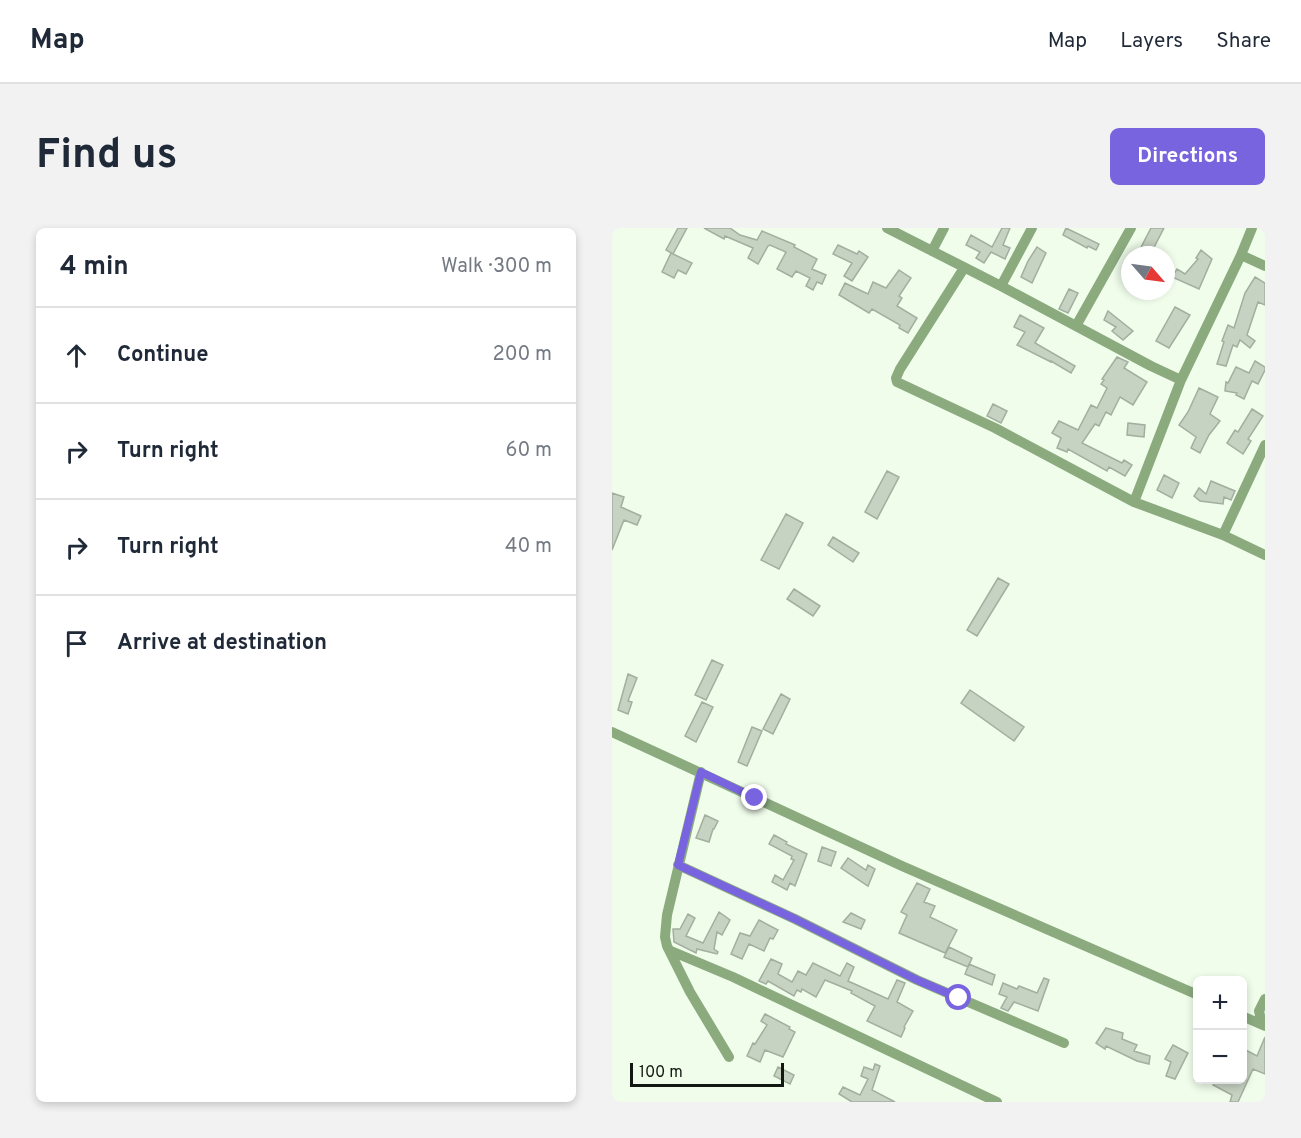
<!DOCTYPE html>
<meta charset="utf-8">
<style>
body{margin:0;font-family:Overpass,sans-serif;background:#f2f2f3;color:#1f2937}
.controls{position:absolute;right:18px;bottom:18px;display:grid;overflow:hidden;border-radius:9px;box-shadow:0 3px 9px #0003}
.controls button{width:54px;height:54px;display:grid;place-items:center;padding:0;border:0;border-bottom:2px solid #e0e1e3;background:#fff;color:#1f2937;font:30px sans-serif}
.compass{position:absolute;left:509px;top:18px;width:54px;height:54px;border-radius:50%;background:#fff;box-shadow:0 3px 9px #0003;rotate:118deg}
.scale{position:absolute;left:18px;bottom:15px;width:154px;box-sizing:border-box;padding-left:6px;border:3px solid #141812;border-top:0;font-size:16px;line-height:21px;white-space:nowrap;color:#141812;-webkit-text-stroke:4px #f0fdeb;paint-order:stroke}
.stop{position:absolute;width:18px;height:18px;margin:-14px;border:4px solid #7964df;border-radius:50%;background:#fff}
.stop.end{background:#7964df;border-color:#fff;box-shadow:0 2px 6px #0008}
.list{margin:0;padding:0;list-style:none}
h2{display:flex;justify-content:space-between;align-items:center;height:78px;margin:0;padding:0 24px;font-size:26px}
h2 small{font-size:20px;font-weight:400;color:#747a83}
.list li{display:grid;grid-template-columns:39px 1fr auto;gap:18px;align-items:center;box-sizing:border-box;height:96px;padding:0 24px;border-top:2px solid #e0e1e3}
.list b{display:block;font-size:22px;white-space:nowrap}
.list em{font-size:20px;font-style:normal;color:#747a83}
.icon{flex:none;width:33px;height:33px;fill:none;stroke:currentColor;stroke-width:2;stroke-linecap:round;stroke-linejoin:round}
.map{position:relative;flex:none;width:653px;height:874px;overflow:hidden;border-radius:9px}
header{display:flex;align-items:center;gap:36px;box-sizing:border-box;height:84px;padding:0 30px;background:#fff;border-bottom:2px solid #e0e1e3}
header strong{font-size:28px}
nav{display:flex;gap:33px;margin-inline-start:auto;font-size:21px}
.intro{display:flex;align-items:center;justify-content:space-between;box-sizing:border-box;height:144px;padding:0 36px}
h1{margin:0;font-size:42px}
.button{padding:15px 27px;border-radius:9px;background:#7964df;color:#fff;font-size:21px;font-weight:700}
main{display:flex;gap:36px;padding:0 36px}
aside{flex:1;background:#fff;border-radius:9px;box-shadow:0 3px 9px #0003}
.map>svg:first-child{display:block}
.building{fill:#c6d2c2;stroke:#a2ae9e;stroke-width:1.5}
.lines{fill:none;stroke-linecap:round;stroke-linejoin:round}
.minor{stroke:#8bab7f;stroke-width:10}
.route{stroke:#7964df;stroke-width:8}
</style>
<header>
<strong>Map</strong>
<nav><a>Map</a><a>Layers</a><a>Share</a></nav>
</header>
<div class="intro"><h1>Find us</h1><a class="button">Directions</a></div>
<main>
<aside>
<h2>4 min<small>Walk · 300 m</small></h2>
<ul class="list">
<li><svg class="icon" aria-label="ahead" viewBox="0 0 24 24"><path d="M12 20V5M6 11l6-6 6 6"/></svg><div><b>Continue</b></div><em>200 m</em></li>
<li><svg class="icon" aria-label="right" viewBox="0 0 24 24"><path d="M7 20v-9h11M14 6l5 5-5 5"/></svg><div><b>Turn right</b></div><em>60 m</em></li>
<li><svg class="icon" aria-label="right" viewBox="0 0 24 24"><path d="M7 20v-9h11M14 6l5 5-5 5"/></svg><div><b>Turn right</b></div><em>40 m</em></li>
<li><svg class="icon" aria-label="arrive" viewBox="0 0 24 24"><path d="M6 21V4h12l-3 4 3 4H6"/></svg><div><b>Arrive at destination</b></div></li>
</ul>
</aside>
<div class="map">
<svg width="653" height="874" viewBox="0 0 653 874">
<rect width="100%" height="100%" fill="#f0fdeb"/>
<path class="building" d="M 66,0 L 75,0 L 61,26 L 54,22 Z
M 92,0 L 118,0 L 128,7 L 145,12 L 150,3 L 183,17 L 182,19 L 205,31 L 200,41 L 214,47 L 210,56 L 205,54 L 201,62 L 194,58 L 198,50 L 184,43 L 180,49 L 165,41 L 174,24 L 158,17 L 156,18 L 146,36 L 136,30 L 141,20 L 113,8 L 112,11 Z
M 390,0 L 398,0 L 391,17 L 398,20 L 393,31 L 379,24 L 372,35 L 364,30 L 368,24 L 354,17 L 359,7 L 380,19 Z
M 454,0 L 487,16 L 484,22 L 476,18 L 475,20 L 451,7 Z
M 539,0 L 552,0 L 538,27 L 525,27 Z
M 226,17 L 245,26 L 247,23 L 256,29 L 240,53 L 232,48 L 240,35 L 221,26 Z
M 425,19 L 434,25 L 420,55 L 409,49 L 416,33 Z
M 589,22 L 600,31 L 587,61 L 560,49 L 565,41 L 573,46 L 586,31 L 584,30 Z
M 59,25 L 80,35 L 74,46 L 66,42 L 62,50 L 50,44 Z
M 287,42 L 299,50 L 287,68 L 290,70 L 285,78 L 305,90 L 296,105 L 287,100 L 288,97 L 260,81 L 257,85 L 227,67 L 233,55 L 256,66 L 261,54 L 274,60 Z
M 643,49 L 653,55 L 653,77 L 646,74 L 635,107 L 643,113 L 638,120 L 628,112 L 625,119 L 621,117 L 614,138 L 605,136 L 612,114 L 610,113 L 616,97 L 622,100 L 633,65 Z
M 457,61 L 466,65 L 456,85 L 447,81 Z
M 563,79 L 578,87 L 557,120 L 544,113 Z
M 496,83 L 521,103 L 511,112 L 500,103 L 504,99 L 492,92 Z
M 408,87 L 432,100 L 423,115 L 463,138 L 459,145 L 439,133 L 439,134 L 405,117 L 413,104 L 402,99 Z
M 505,129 L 516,134 L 512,140 L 535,154 L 521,177 L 508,169 L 499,187 L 494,184 L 487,198 L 483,196 L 470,215 L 510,235 L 512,232 L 520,237 L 513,248 L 497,239 L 495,243 L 456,221 L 455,224 L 445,220 L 449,210 L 440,205 L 447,193 L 466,202 L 479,177 L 485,180 L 495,160 L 489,156 L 492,152 L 490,151 Z
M 643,133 L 653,139 L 653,142 L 646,156 L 640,153 L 632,171 L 624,167 L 625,165 L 613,163 L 614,154 L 616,155 L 624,139 L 637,145 Z
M 587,160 L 606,169 L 598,186 L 608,193 L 597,207 L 588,225 L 579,220 L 584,209 L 567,197 L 576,184 Z
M 381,176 L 395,183 L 389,195 L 375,188 Z
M 640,181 L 651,188 L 636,211 L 639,213 L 631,226 L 615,215 L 623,202 L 626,204 Z
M 516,195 L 533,197 L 532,209 L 515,207 Z
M 275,243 L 287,249 L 265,291 L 253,284 Z
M 552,247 L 567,255 L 560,270 L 545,262 Z
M 599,253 L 623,263 L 619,272 L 612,269 L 611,276 L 588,273 L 582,268 L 587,260 L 594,266 Z
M 0,265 L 12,269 L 9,279 L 29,288 L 25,297 L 12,292 L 0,322 Z
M 174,286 L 191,295 L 167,341 L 149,332 Z
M 221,309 L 247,325 L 241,334 L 216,317 Z
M 386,350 L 397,356 L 365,408 L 355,402 Z
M 182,361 L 208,378 L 201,388 L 175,371 Z
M 100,432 L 111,437 L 94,472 L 83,467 Z
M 16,446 L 25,450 L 16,473 L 20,474 L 16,486 L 6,482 Z
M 358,462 L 412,499 L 402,513 L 349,475 Z
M 169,466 L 178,471 L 161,506 L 151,501 Z
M 90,474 L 101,479 L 84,514 L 73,508 Z
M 140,499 L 150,503 L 135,538 L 126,534 Z
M 93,587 L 106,593 L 102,601 L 101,601 L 97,614 L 84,610 Z
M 162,607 L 175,614 L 174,616 L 195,626 L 183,658 L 178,655 L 175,662 L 160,654 L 163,647 L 171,652 L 182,632 L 179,631 L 180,628 L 157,616 Z
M 210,619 L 224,624 L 219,638 L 206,633 Z
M 236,630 L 254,642 L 256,637 L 263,641 L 256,658 L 229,640 Z
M 305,655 L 318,661 L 312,674 L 323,678 L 318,689 L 345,702 L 333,725 L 287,705 L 295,687 L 289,684 Z
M 107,684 L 118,692 L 110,707 L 105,704 L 102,721 L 106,724 L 105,726 L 85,721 L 84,725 L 62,714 L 61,701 L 68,701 L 76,686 L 83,690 L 74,708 L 91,715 Z
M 239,685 L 253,692 L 249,701 L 231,694 Z
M 147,692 L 166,702 L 161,711 L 158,710 L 152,723 L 137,716 L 130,731 L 119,726 L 128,705 L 138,708 Z
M 337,719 L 360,730 L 356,739 L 332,729 Z
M 159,731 L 170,736 L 166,746 L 180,754 L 186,743 L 194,747 L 201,735 L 228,748 L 235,735 L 242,739 L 236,753 L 276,771 L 285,752 L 293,755 L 285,774 L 301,783 L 292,799 L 293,800 L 289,809 L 255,793 L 263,778 L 239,765 L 240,763 L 213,752 L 204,769 L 190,761 L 189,764 L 185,762 L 182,768 L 156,753 L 154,756 L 147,753 Z
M 357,736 L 383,747 L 380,757 L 353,746 Z
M 432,750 L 437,752 L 426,783 L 402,774 L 396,783 L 389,780 L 395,769 L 387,766 L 391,755 L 405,761 L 407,758 L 425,765 Z
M 153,786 L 178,799 L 177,801 L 183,804 L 171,829 L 153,822 L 148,834 L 135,828 L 141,815 L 143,816 L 155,797 L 149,793 Z
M 494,800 L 511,805 L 510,811 L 525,817 L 522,823 L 538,828 L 537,836 L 525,833 L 494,818 L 493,821 L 484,815 Z
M 653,809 L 653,846 L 641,841 L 626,874 L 618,874 L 620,867 L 601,857 L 604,852 L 630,852 L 630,820 L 645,828 Z
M 561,817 L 576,825 L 563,851 L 554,848 L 559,834 L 553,831 Z
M 263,836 L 268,838 L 260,862 L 283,874 L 240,874 L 227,866 L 231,859 L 248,867 L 256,851 L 249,848 L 252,839 L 261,842 Z
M 166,839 L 182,847 L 178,856 L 162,848 Z"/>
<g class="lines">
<path class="minor" d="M 275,0 L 389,58 L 539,138 L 569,152
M 320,23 L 332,0
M 629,27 L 653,38
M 352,40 L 288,141 L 284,150 L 285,154 L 383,200 L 522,274 L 569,152 L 629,27 L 640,0
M 389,58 L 420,0
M 464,98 L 519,0
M 522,274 L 611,307 L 653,327
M 611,307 L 653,217
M 0,504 L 290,638 L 586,767
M 89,544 L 55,687 L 53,709 L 55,718 L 78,764 L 117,829
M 66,637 L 183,691 L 305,752 L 452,815
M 59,723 L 121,749 L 385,874
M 630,788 L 653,798
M 650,796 L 647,783 L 653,771"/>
</g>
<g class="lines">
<path class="route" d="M 143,570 L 89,544 L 66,637 L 183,691 L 305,752 L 347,770"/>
</g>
</svg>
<div class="controls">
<button>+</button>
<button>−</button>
</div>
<svg class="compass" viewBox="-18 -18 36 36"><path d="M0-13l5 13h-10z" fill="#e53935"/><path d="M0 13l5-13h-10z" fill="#747a83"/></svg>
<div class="scale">100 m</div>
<div class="stop" style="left:347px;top:770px"></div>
<div class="stop end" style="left:143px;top:570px"></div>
</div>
</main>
